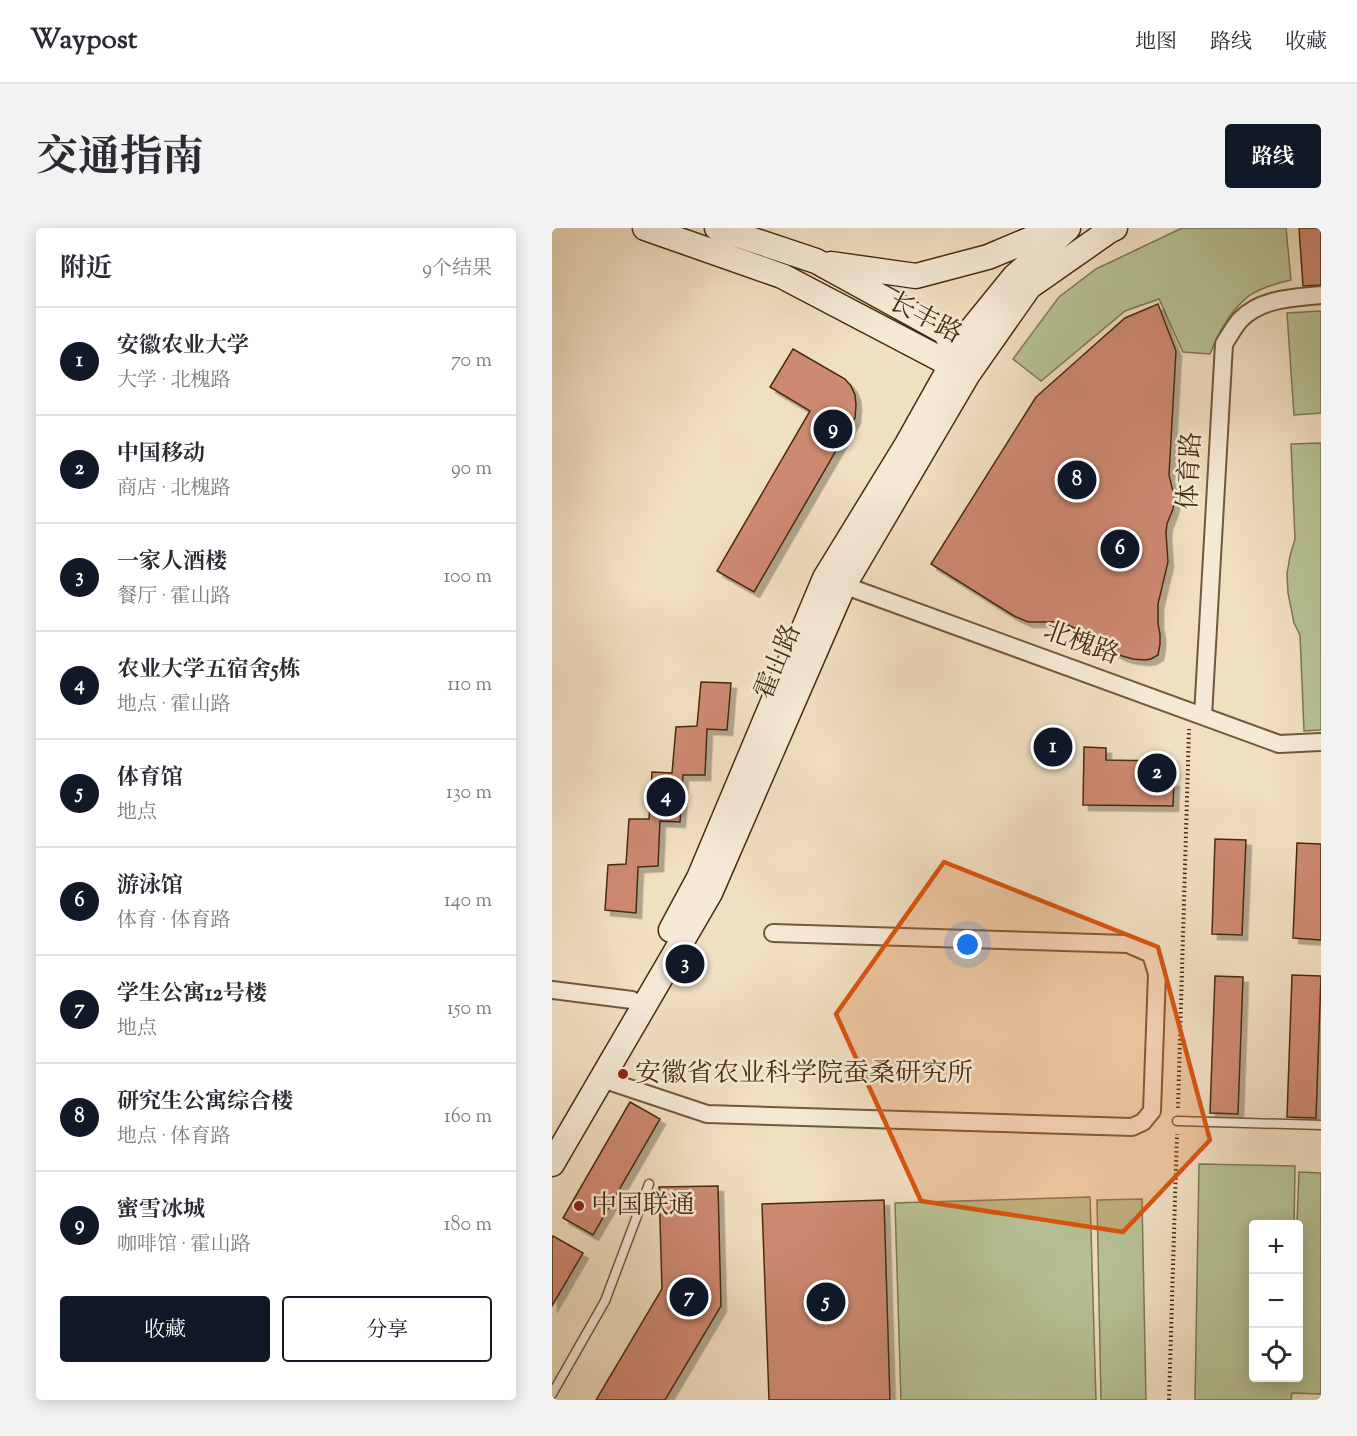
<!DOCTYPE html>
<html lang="zh">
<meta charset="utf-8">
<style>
body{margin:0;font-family:"Sorts Mill Goudy","Noto Serif SC",serif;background:#f2f2f3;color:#2b2b33}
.controls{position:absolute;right:18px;bottom:18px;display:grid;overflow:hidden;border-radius:6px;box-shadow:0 3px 15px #0003}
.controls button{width:54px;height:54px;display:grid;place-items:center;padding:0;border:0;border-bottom:2px solid #e1e1e2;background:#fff;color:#2b2b33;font:30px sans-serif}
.you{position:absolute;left:416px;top:717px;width:21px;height:21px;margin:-15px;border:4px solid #fff;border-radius:50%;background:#1a73e8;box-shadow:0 0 0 9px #1a73e833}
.badge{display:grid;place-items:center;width:39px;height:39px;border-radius:50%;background:#111827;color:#fff;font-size:20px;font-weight:700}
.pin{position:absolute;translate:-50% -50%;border:3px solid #fff;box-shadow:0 2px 6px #0006}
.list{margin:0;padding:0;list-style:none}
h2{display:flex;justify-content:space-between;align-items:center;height:78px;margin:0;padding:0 24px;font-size:26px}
h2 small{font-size:20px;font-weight:400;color:#7c7c81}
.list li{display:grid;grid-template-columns:39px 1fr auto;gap:18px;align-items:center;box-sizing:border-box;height:108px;padding:0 24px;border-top:2px solid #e1e1e2}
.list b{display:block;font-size:22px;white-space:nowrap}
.list p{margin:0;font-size:20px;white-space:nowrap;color:#7c7c81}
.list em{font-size:20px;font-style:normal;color:#7c7c81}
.actions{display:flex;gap:12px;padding:18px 24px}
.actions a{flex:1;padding:14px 0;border:2px solid #111827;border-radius:6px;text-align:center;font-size:21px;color:#111827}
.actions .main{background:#111827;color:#fff}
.icon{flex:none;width:33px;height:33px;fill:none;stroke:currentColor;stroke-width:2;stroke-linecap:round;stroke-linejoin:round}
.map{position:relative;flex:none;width:769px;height:1172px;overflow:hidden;border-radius:6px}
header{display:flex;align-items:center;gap:36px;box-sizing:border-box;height:84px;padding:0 30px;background:#fff;border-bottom:2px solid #e1e1e2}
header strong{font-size:28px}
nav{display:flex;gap:33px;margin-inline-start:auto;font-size:21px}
.intro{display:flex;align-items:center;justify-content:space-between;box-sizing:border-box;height:144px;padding:0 36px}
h1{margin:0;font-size:42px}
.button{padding:15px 27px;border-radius:6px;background:#111827;color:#fff;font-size:21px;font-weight:700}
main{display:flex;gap:36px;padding:0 36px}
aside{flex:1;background:#fff;border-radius:6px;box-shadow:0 3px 15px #0003}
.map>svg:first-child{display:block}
.green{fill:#b7c295;stroke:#7f7752;stroke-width:1.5}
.building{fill:#ce8972;stroke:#472c0e;stroke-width:1.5;filter:url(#shadow)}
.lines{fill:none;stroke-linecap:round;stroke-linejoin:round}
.service-casing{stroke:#72593b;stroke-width:11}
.minor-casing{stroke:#72593b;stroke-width:20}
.secondary-casing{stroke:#472c0e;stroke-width:27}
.path{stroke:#472c0e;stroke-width:4;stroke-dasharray:1.5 3;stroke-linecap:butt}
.service{stroke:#f6ead7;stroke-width:8}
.minor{stroke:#f6ead7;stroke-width:16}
.secondary{stroke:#f6ead7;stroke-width:24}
.marked{fill:#d8540c;fill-opacity:0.2;stroke:#d8540c;stroke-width:4.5;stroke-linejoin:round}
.poi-dot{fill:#8f2418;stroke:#f6ead7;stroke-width:2}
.labels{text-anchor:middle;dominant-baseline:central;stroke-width:5;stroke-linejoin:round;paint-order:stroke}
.street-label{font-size:26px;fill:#472c0e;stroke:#f6ead7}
.poi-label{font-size:26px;fill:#472c0e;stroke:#f6ead7;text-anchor:start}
</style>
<header>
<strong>Waypost</strong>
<nav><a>地图</a><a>路线</a><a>收藏</a></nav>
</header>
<div class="intro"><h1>交通指南</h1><a class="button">路线</a></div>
<main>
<aside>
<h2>附近<small>9个结果</small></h2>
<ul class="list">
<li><span class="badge">1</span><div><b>安徽农业大学</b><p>大学 · 北槐路</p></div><em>70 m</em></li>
<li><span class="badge">2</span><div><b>中国移动</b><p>商店 · 北槐路</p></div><em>90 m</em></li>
<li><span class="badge">3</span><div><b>一家人酒楼</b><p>餐厅 · 霍山路</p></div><em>100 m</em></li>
<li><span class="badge">4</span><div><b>农业大学五宿舍5栋</b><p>地点 · 霍山路</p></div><em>110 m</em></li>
<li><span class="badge">5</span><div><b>体育馆</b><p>地点</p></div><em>130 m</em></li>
<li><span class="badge">6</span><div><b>游泳馆</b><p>体育 · 体育路</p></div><em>140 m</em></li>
<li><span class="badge">7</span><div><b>学生公寓12号楼</b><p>地点</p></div><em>150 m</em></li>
<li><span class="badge">8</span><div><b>研究生公寓综合楼</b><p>地点 · 体育路</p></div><em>160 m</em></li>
<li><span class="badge">9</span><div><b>蜜雪冰城</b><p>咖啡馆 · 霍山路</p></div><em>180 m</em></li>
</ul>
<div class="actions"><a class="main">收藏</a><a>分享</a></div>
</aside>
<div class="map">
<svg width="769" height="1172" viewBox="0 0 769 1172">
<defs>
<filter id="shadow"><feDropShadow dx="5.5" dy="5.5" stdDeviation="0" flood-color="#0004"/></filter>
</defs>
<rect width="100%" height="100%" fill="#f1dfc2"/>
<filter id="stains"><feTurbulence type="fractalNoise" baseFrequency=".00333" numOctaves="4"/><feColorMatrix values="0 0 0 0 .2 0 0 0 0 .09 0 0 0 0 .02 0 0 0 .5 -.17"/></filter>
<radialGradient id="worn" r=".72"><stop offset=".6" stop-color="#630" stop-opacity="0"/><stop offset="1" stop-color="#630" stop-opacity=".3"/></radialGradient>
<path class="green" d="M 630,0 L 734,0 L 739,52 C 725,55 701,62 691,73 C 675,88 666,107 658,126 L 631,124 L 607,71 L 573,83 L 489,153 L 461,131 L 507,69 L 544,41 Z
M 769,83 L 769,185 L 742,187 L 735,85 Z
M 769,215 L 769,502 L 752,503 L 748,407 L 742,395 L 736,365 L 735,346 L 738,328 L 743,311 L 739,216 Z
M 647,936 L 743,938 L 742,996 L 702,996 L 702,1150 L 746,1150 L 746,996 L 745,996 L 747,944 L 769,945 L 769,1166 L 740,1165 L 739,1172 L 643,1172 Z
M 538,969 L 544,1172 L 349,1172 L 343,975 Z
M 590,971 L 594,1172 L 549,1172 L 545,972 Z"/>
<path class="building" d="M 747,0 L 769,0 L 769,57 L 751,58 Z
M 606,76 L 624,123 L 617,247 L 623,272 L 621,281 L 615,296 L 614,305 L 616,334 L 606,376 L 606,396 L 608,406 L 608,416 L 606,427 L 599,431 L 593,432 L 581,431 L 570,428 L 558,422 L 531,404 L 516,397 L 505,394 L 476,394 L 462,388 L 379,336 L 484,169 L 573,90 Z
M 241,121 L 293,151 L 299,158 L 303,167 L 304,177 L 303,190 L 202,364 L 165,343 L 258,183 L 218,159 Z
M 149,454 L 179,455 L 175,502 L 155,501 L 153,547 L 131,547 L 128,594 L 108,593 L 106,638 L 86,639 L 84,685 L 53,682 L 56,637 L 74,636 L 77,591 L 97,591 L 100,544 L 120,545 L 124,499 L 145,498 Z
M 532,519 L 554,520 L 554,532 L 611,533 L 611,553 L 622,553 L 621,578 L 531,577 Z
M 663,611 L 694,612 L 690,707 L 660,706 Z
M 745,615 L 769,616 L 769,712 L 741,710 Z
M 740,747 L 769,748 L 764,890 L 735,889 Z
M 663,748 L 691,749 L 686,886 L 658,885 Z
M 78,874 L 108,891 L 41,1007 L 11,990 Z
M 166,958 L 169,1078 L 113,1172 L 44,1172 L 110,1061 L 107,959 Z
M 332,972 L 338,1172 L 217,1172 L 210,976 Z
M 1,1008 L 31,1025 L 0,1078 L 0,1010 Z"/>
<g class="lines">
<defs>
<path id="service" d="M 625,893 L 769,897
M 0,1166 L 53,1073 L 97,956"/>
<path id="minor" d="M 283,354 L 727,516 L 769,514
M 651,488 L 672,116 C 677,108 682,99 688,92 C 709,70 741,70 769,67
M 0,762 L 80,772
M 50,851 L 155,886 L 580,899 L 591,894 L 600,883 L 605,746 L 599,726 L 576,716 L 221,705"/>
<path id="secondary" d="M 93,0 L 230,48 L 413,144
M 165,0 L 264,33 L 393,104 L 411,136
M 279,36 L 364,48 L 436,29 L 505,0
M 119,702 L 147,650 L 273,350 L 354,218 L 419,102 L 462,49 L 516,0
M 0,936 L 158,665 L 292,357 L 416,146 L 477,59 L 557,3 L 563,0"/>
</defs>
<use href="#service" class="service-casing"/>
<use href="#minor" class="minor-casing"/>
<use href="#secondary" class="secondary-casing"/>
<path class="path" d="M 626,880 L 637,501
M 617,1172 L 625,906"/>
<use href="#service" class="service"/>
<use href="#minor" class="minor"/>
<use href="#secondary" class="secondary"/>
</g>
<path class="marked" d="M 392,634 L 606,719 L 658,912 L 571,1004 L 369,973 L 284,786 Z"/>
<g class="poi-dot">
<circle cx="71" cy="846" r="6"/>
<circle cx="27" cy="978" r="6"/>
</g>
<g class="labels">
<g class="street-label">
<text transform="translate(373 91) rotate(28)">长丰路</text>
<text transform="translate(639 243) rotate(-87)">体育路</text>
<text transform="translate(529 416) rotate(20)">北槐路</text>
<text transform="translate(227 434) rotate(-67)">霍山路</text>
</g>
<g class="poi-label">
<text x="83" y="846">安徽省农业科学院蚕桑研究所</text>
<text x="39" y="978">中国联通</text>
</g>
</g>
<rect width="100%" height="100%" filter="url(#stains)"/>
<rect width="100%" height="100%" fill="url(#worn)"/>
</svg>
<div class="controls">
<button>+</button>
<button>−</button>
<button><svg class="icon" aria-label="locate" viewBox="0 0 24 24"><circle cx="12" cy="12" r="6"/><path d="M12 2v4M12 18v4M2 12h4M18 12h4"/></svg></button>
</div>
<div class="you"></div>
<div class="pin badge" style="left:501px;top:519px">1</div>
<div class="pin badge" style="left:605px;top:545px">2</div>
<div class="pin badge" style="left:133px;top:736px">3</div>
<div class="pin badge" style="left:114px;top:569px">4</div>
<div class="pin badge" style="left:274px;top:1074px">5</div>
<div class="pin badge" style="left:568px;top:321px">6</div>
<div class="pin badge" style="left:137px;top:1069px">7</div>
<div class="pin badge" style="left:525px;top:252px">8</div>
<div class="pin badge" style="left:281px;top:201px">9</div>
</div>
</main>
